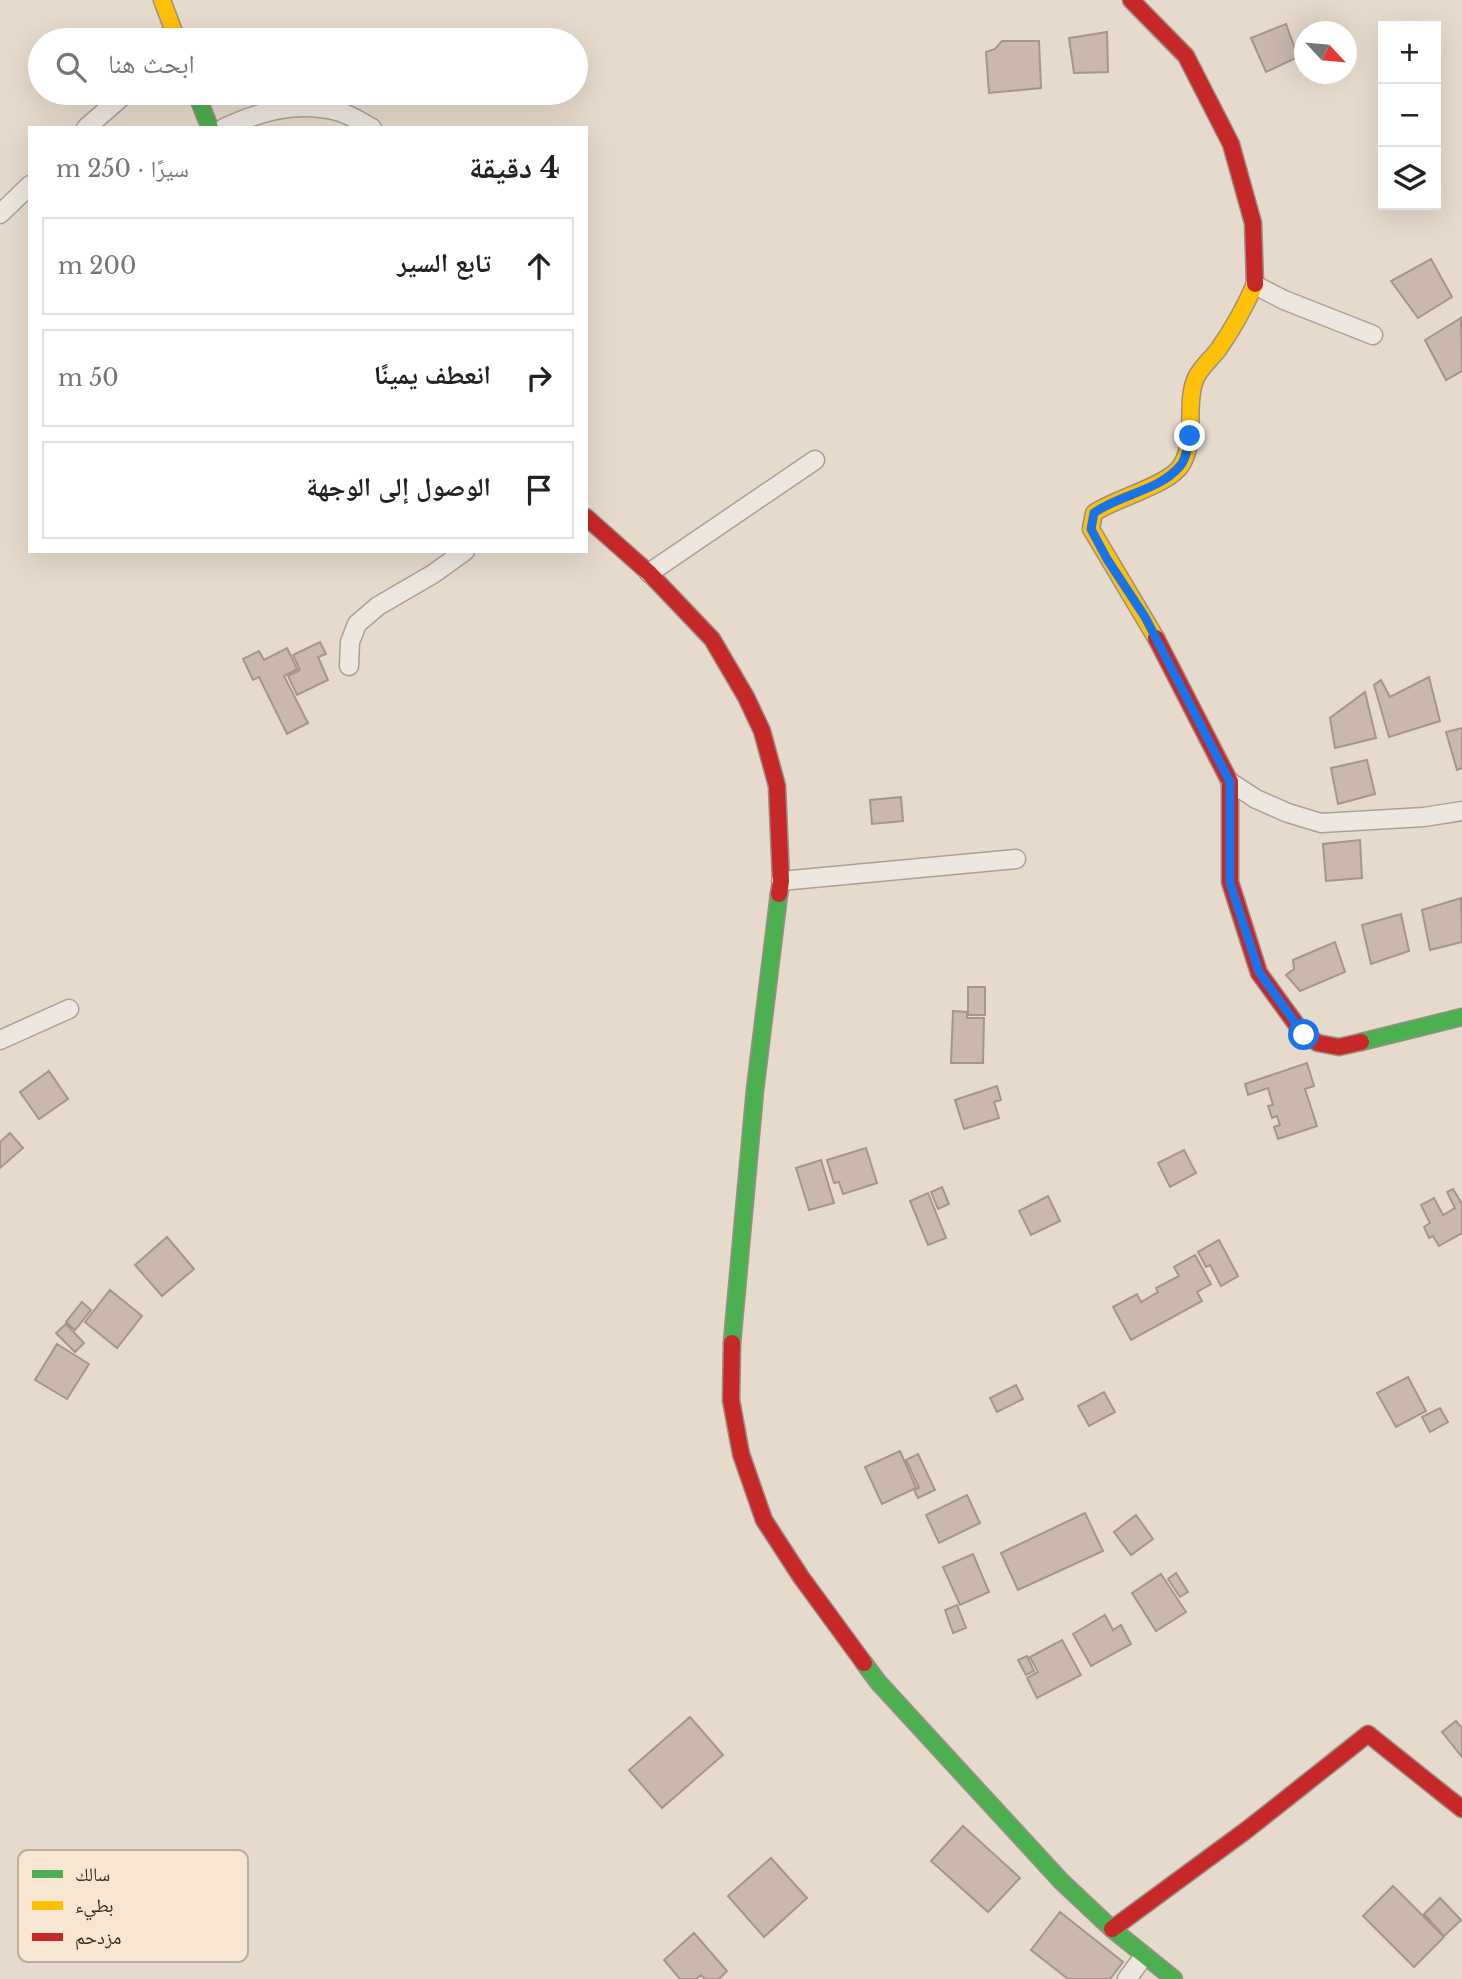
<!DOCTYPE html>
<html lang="ar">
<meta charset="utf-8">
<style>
body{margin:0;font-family:"Libre Baskerville","Noto Naskh Arabic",serif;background:#f6f6f6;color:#222;direction:rtl}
.controls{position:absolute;right:21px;top:21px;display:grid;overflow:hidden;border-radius:0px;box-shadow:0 7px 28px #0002}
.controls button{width:63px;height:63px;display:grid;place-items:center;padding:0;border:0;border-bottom:2px solid #e0e0e0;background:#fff;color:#222;font:35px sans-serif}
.compass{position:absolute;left:1294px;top:21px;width:63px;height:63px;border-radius:50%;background:#fff;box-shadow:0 7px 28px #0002;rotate:116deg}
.stop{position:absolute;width:21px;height:21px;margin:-16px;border:5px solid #1a73e8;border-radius:50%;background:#fff}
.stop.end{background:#1a73e8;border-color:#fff;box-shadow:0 2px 7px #0008}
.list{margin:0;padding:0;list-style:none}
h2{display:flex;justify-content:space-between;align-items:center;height:91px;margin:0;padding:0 28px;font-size:30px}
h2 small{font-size:23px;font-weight:400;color:#767676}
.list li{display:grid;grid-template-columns:46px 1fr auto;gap:21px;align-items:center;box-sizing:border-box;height:98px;margin:0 14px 14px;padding:0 14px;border:2px solid #e0e0e0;border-radius:0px}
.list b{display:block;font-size:26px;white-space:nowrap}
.list em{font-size:23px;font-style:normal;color:#767676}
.icon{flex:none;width:38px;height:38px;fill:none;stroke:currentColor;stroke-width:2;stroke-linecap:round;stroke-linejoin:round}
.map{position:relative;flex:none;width:1462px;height:1979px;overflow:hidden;direction:ltr}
.search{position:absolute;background:#fff;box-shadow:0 7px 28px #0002;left:28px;top:28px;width:560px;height:77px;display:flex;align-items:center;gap:18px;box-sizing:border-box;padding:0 24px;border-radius:38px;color:#767676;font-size:26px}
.panel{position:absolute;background:#fff;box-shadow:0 7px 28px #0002;left:28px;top:126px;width:560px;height:427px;border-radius:0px;direction:rtl}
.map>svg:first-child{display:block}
.building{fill:#cab8ad;stroke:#a6958b;stroke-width:2}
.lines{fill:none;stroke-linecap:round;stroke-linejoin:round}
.street-casing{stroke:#aba096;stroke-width:21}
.fast-casing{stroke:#9b8f85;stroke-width:19}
.slow-casing{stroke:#9b8f85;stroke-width:19}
.jam-casing{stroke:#9b8f85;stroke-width:19}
.street{stroke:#ede7df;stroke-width:18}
.fast{stroke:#4caf50;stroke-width:16}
.slow{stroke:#ffc107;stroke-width:16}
.jam{stroke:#c62828;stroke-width:16}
.route{stroke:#1a73e8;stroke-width:9}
.key{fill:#f7e7d2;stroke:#bead9c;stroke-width:2}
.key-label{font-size:19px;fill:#3a271d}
</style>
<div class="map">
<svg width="1462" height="1979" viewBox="0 0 1462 1979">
<rect width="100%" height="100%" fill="#e6dacc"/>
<path class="building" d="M 1286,24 L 1298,57 L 1266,72 L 1251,38 Z
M 1107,32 L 1108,72 L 1074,73 L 1069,38 Z
M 1002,41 L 1039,41 L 1041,88 L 989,93 L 986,52 L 995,49 Z
M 1431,259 L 1452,297 L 1418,318 L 1391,281 Z
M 1461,318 L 1462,371 L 1446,380 L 1425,340 Z
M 320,642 L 326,654 L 318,657 L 328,680 L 297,695 L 288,676 L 300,670 L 293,655 Z
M 287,648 L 297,669 L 284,676 L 308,723 L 287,734 L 259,677 L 253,680 L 243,659 L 259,651 L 264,660 Z
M 1429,677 L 1440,721 L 1389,737 L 1374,685 L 1381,680 L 1390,697 Z
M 1365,692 L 1376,738 L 1335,748 L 1330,718 Z
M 1462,728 L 1462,768 L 1457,770 L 1446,732 Z
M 1367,760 L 1375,794 L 1338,804 L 1331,768 Z
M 901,797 L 903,821 L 872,824 L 870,800 Z
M 1360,840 L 1362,878 L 1326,881 L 1323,844 Z
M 1461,898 L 1462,942 L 1430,950 L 1422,910 Z
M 1401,914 L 1409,951 L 1371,964 L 1362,925 Z
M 1335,942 L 1345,972 L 1300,991 L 1286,975 L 1294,969 L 1293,960 Z
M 968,987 L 985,987 L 985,1015 L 968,1015 Z
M 953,1011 L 967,1012 L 967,1018 L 984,1018 L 983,1063 L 951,1063 Z
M 1307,1063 L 1314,1086 L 1305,1089 L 1317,1126 L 1278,1139 L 1274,1127 L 1280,1125 L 1277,1116 L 1272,1118 L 1268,1106 L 1273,1105 L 1268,1088 L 1248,1095 L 1245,1084 Z
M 49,1071 L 68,1099 L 39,1119 L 20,1092 Z
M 997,1086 L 1001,1100 L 994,1102 L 999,1118 L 964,1129 L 955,1100 Z
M 10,1133 L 23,1148 L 0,1168 L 0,1142 Z
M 866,1148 L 877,1183 L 843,1194 L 839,1182 L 834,1183 L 827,1160 Z
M 1184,1150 L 1196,1173 L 1170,1187 L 1158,1163 Z
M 821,1160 L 834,1203 L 809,1210 L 796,1168 Z
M 942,1187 L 949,1204 L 938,1209 L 931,1192 Z
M 1453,1189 L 1462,1204 L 1462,1233 L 1439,1246 L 1433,1236 L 1429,1238 L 1424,1227 L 1430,1223 L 1421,1205 L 1434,1198 L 1443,1215 L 1455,1208 L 1447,1192 Z
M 928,1193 L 946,1238 L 928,1245 L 910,1201 Z
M 1048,1196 L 1060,1221 L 1031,1235 L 1019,1211 Z
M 167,1237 L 194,1269 L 162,1296 L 135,1265 Z
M 1219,1240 L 1238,1276 L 1221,1286 L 1210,1265 L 1206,1267 L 1198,1252 Z
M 1195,1255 L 1211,1284 L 1197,1292 L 1202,1301 L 1131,1340 L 1113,1307 L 1137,1294 L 1141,1302 L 1158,1292 L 1156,1288 L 1179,1276 L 1174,1267 Z
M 110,1290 L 142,1316 L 117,1348 L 85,1322 Z
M 82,1302 L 91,1310 L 75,1330 L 66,1322 Z
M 66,1324 L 84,1343 L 75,1352 L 56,1333 Z
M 57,1344 L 89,1364 L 67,1399 L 35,1380 Z
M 1408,1377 L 1426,1411 L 1396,1427 L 1377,1393 Z
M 1016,1385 L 1023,1399 L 997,1412 L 990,1398 Z
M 1104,1392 L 1115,1412 L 1089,1426 L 1078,1406 Z
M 1440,1408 L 1448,1422 L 1430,1432 L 1422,1417 Z
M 900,1451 L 916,1488 L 882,1504 L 865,1467 Z
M 918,1454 L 935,1490 L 918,1498 L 914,1490 L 919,1488 L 906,1460 Z
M 967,1495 L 980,1523 L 939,1543 L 926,1515 Z
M 1085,1513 L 1103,1551 L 1018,1590 L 1001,1553 Z
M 1136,1515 L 1153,1539 L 1131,1555 L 1114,1532 Z
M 973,1554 L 989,1592 L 960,1605 L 943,1567 Z
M 1176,1573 L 1188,1592 L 1180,1597 L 1168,1579 Z
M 1161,1574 L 1186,1612 L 1156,1631 L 1132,1593 Z
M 957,1605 L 966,1628 L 953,1633 L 945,1610 Z
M 1105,1615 L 1113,1630 L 1121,1625 L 1131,1644 L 1091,1666 L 1073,1634 Z
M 1062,1640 L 1081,1675 L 1037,1698 L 1027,1678 L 1038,1672 L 1030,1657 Z
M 1027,1656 L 1034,1671 L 1026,1675 L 1018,1660 Z
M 690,1717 L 723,1755 L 662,1808 L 629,1770 Z
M 1456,1721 L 1462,1728 L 1462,1757 L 1442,1732 Z
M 963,1826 L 1020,1878 L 988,1912 L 931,1861 Z
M 771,1858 L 807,1898 L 764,1937 L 728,1896 Z
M 1393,1886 L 1444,1937 L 1414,1967 L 1363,1916 Z
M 1440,1898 L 1461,1920 L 1444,1936 L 1424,1914 Z
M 1060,1912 L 1123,1962 L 1110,1979 L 1068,1979 L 1031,1950 Z
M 694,1933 L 727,1971 L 719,1979 L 705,1979 L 701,1975 L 696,1979 L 680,1979 L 664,1960 Z"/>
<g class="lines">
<defs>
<path id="street" d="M 86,128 L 126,93
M 224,128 C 261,111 296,101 337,111 C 349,114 361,122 372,128
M 0,214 L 30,185
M 1255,285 L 1284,300 L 1373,335
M 649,573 L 815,460
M 349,666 L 350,642 L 357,624 L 378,606 L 433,574 L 465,551
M 1230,782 L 1256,799 L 1288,813 L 1321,823 L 1424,817 L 1462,811
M 781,881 L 1016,859
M 0,1040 L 69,1009
M 1127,1979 L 1144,1956"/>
<path id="fast" d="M 196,93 L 210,128
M 1361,1042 L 1462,1017
M 732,1343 L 755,1090 L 779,894
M 864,1663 L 878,1682 L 1061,1881 L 1112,1929 L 1174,1979"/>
<path id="slow" d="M 162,0 L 177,40
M 1156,638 L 1091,529 L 1094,513 C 1115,498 1171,485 1182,464 C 1197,438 1185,406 1195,380 C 1199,369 1211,359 1218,350 C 1232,330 1245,307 1255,284"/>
<path id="jam" d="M 1131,0 L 1186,56 L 1231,144 L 1253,223 L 1255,284
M 586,517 L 649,573 L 712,639 L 746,697 L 762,731 L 777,786 L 781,881 L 779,894
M 1156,638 L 1230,782 L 1230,882 L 1259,973 L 1304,1035 L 1318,1043 L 1339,1047 L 1361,1042
M 732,1343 L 731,1400 L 741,1454 L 764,1520 L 801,1577 L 864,1663
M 1112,1929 L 1248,1829 L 1368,1734 L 1462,1809"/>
</defs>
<use href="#street" class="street-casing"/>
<use href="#fast" class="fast-casing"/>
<use href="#slow" class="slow-casing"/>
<use href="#jam" class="jam-casing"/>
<use href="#street" class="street"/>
<use href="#fast" class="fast"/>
<use href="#slow" class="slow"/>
<use href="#jam" class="jam"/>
</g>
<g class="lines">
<path class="route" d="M 1190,436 C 1188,445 1186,460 1180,466 C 1159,491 1120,494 1094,513 L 1091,529 L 1107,559 L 1145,617 L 1230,782 L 1230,883 L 1259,972 L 1304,1035"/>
</g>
<rect x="18" y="1850" width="230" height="112" rx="10" class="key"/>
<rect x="32" y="1870" width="31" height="8" fill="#4caf50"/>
<rect x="32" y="1901" width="31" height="9" fill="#ffc107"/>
<rect x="32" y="1933" width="31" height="8" fill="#c62828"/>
<g class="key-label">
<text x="75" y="1881">سالك</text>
<text x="75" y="1912">بطيء</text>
<text x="75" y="1944">مزدحم</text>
</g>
</svg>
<div class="controls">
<button>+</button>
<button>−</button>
<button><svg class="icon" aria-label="layers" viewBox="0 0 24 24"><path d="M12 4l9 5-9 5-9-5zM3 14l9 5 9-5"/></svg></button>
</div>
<svg class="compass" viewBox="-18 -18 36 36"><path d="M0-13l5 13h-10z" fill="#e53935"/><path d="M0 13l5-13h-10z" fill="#767676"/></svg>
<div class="stop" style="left:1304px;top:1035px"></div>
<div class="stop end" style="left:1190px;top:436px"></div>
<div class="search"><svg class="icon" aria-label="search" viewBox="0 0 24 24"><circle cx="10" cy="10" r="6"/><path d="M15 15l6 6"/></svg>ابحث هنا</div>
<section class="panel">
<h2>4 دقيقة<small>سيرًا · 250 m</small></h2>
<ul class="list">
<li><svg class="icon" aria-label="ahead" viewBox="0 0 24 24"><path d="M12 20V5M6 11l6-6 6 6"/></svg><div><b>تابع السير</b></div><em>200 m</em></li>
<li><svg class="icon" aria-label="right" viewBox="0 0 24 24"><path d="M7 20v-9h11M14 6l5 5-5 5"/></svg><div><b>انعطف يمينًا</b></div><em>50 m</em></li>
<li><svg class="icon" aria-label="arrive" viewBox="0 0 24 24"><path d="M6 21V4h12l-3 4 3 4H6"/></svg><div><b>الوصول إلى الوجهة</b></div></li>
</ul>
</section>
</div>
